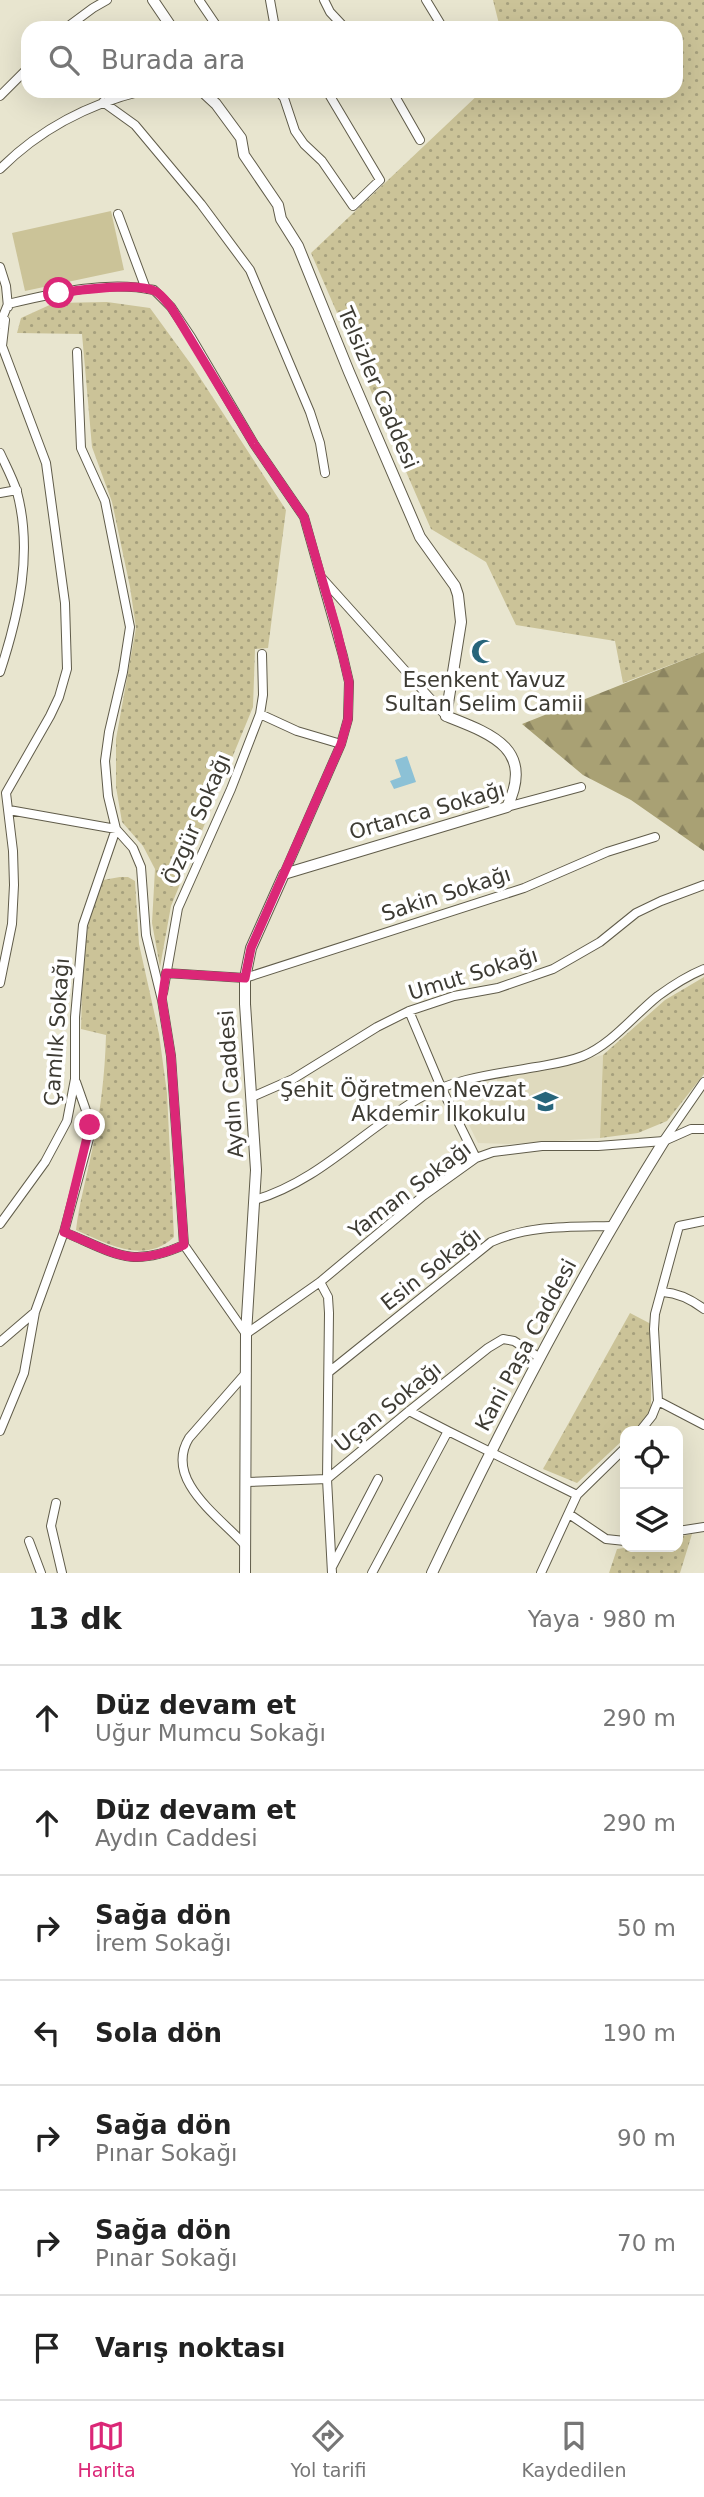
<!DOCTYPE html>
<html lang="tr">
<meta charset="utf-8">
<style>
body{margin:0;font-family:"DejaVu Sans",sans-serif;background:#f2f2f2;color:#222}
.controls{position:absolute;right:21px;bottom:21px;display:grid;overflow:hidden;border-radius:14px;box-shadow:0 7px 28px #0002}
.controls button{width:63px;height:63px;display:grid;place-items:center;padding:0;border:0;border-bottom:2px solid #e0e0e0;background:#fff;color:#222;font:35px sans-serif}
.stop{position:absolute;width:21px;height:21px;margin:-16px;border:5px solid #db2777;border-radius:50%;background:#fff}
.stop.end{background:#db2777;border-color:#fff;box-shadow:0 2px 7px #0008}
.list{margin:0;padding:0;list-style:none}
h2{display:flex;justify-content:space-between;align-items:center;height:91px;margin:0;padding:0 28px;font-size:30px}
h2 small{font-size:23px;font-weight:400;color:#767676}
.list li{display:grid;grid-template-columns:46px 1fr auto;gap:21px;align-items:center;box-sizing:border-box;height:105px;padding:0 28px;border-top:2px solid #e0e0e0}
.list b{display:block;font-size:26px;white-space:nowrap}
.list p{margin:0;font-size:23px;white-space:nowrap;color:#767676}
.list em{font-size:23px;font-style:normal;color:#767676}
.icon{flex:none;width:38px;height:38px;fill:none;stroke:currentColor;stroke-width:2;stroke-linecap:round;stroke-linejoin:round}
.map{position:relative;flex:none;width:704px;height:1573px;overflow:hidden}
.search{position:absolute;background:#fff;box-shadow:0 7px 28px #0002;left:21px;right:21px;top:21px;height:77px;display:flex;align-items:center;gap:18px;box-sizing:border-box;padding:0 24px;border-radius:21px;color:#767676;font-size:26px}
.sheet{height:826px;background:#fff}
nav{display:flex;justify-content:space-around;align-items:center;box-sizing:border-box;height:98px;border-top:2px solid #e0e0e0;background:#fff;font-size:19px;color:#767676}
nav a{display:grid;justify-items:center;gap:4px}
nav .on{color:#db2777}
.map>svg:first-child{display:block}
.built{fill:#dfdabe}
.grass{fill:url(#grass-dots)}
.forest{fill:url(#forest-firs)}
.garden{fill:#cbc398}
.water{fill:#8cc1d6}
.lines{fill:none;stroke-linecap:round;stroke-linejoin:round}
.minor-casing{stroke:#605c4a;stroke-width:10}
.tertiary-casing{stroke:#605c4a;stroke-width:12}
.minor{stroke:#fff;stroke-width:8}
.tertiary{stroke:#fff;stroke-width:10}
.route{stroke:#db2777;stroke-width:9}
.labels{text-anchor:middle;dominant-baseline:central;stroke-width:7;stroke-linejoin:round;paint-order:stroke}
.street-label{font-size:21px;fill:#3d3b33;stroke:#fff}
.poi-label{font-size:21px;fill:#3d3b33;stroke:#fff}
</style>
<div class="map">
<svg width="704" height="1573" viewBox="0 0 704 1573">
<defs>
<pattern id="grass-dots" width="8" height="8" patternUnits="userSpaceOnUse" patternTransform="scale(1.75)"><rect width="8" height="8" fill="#cbc398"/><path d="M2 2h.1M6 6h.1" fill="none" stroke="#a6a07d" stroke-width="1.8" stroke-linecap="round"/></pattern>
<pattern id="forest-firs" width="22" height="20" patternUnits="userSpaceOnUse" patternTransform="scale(1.75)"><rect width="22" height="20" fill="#a9a174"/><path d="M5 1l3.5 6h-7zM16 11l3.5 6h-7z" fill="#8b8460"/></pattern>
</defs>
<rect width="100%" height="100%" fill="#e8e5cf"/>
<path class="built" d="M 603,1055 L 600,1138 L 509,1144 L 478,1143 L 467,1121 L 491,1108 L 489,1095 L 498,1091 L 497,1079 Z"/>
<path class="grass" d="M 493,0 L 704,0 L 704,652 L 623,683 L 615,641 L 516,625 L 486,562 L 431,529 L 311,253 L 482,91 L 676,91 L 676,28 L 500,28 Z
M 107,302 L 150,308 L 193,367 L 286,510 L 268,648 L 255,649 L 253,707 L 171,906 L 160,967 L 152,923 L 155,869 L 143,846 L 122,822 L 116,787 L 116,739 L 136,628 L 130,587 L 112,502 L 92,447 L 82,334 L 17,333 L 21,318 L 54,303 Z
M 120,877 L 128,877 L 135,881 L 139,944 L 159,1034 L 167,1093 L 174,1237 C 144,1265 108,1244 76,1230 C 79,1204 86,1180 91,1155 C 100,1116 105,1075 106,1035 L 81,1029 C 83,979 81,925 103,880 Z
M 704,977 L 704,1074 L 667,1121 L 638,1133 L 600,1138 L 603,1055 L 665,1000 Z
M 630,1313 L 651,1324 L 651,1414 L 633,1431 L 625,1431 L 625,1438 L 577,1483 L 543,1469 Z
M 692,1534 L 680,1573 L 609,1573 L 617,1549 L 631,1547 L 678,1547 L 678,1537 Z"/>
<path class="forest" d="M 704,652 L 704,851 L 631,800 L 583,775 L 522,724 Z"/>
<path class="garden" d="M 111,211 L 124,270 L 25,291 L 12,233 Z"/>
<path class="water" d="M 407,756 L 416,782 L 394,789 L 390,781 L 401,777 L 395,760 Z"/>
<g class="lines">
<defs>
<path id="minor" d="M 199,0 L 218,28
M 270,0 L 275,28
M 324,0 L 330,12 L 345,28
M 426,0 L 443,28
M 66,28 L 93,8 L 107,0
M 278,91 L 284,98 L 295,131 L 304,144 L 322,161 L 353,206 L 380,180 L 327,91
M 392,91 L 420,140
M 0,96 L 28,68
M 103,102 L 135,125 L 201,204 L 250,270 L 310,412 L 320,443 L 325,473
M 0,169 C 39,130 89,104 142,91
M 118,214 L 146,289
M 0,267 L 6,286 L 8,307
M 0,324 L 8,304 C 54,293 107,280 154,290 L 171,307 L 191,337 L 254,444 L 304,517 L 343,656 L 349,682 L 348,719 L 341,744 L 284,874
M 77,352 L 81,448 L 105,501 L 130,627 L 123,672 L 109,732 L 105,761 L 108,796 L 116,829 L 133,848 L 141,867 L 146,935 L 162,1000 L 171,1056 L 184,1245 L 246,1334 L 320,1282 L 423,1196 L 476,1158 L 493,1152 L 542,1146 L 598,1146 L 664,1141 L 691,1129 L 704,1129
M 0,453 C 6,466 13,479 17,492 C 33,552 19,614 0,672
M 0,493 L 17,490
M 321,577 L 446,716
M 260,714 L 297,731 L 341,744
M 507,807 L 581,787
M 166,973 L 245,978 L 524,888 L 607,852 L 655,837
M 0,983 L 12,924 L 14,885 L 13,851 L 6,793 L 50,716 L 59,697 L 67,669 L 65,603 L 46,463 L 2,346 L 5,320
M 163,993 L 178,908 L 231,789 L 260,714 L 263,695 L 262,654
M 409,1011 L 441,1087 L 476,1158
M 76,1082 L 89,1119 L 91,1131 L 64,1232 C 115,1253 130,1269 184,1245
M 252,1097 L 293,1079 L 377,1027 L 409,1011 L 454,996 L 498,988 L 553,969 L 600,942 L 636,913 L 661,901 L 704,885
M 664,1140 L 704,1082
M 255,1200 C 319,1181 362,1131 418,1099 C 454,1078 496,1074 536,1067 C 552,1064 568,1062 583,1056 C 612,1044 634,1015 658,996 C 673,985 687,976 704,969
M 0,1224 L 45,1162 L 67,1121 L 75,1079 L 75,1017 L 83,925 L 116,829 L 9,810
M 320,1282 L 328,1297 L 329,1313 L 327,1479 L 332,1573
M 663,1292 C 678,1293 692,1300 704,1309
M 0,1342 L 35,1312
M 329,1372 L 491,1242 C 529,1225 570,1227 611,1226
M 658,1401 L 704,1425
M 409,1411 L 448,1431
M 0,1431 L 24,1373 L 35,1312 L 64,1232
M 640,1431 L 652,1416 L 658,1401 L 654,1329 L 655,1314 L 679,1226 L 704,1221
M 246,1482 L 327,1479 L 409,1411 L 488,1348 L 503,1339 L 514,1341 L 540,1358
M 577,1495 L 625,1448
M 56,1503 L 51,1526 L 62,1573
M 569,1514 L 606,1539 L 625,1541
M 678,1531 L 704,1527
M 29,1541 L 41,1573
M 243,1543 C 217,1515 164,1479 189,1438 L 246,1373
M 332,1567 L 378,1479
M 372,1573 L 448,1431 L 577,1495 L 541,1573"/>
<path id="tertiary" d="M 153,0 L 172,28
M 202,91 L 216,104 L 241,138 L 244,155 L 278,205 L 281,219 L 298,246 L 349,372 L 420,537 L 455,586 L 458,595 L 461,622 L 446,716 C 492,734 535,749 507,807 L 284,874 L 251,948 L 245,978 L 245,1004 L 256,1170 L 246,1334 L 245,1573
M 432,1573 C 502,1425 578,1279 664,1141"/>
</defs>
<use href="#minor" class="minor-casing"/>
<use href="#tertiary" class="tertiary-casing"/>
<use href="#minor" class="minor"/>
<use href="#tertiary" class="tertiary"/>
</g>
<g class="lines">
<path class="route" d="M 59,293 C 81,290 135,282 155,291 C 161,294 166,301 171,307 L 254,444 L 304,517 L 337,631 L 349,682 L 348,719 L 341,744 L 251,948 L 245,978 L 166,973 L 162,1000 L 171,1056 L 184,1245 C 130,1269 115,1253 64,1232 L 90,1125"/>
</g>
<defs>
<symbol id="mosque-bare" viewBox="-9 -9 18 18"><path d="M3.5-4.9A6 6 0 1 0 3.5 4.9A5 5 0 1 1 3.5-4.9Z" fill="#27657b" stroke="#fff" stroke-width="2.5" paint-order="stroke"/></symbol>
<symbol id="school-bare" viewBox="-9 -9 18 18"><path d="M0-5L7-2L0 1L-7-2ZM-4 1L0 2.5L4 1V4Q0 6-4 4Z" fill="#27657b" stroke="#fff" stroke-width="2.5" paint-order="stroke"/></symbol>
</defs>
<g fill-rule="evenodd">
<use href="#mosque-bare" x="466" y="634" width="35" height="35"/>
<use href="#school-bare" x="528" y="1084" width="35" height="35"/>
</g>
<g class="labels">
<g class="street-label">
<text transform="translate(378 388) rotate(67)">Telsizler Caddesi</text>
<text transform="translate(427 811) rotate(-16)">Ortanca Sokağı</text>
<text transform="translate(197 819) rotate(-67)">Özgür Sokağı</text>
<text transform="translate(446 894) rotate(-18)">Sakin Sokağı</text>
<text transform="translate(473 974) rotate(-17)">Umut Sokağı</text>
<text transform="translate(57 1032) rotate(-86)">Çamlık Sokağı</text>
<text transform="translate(231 1084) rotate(-94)">Aydın Caddesi</text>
<text transform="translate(410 1190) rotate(-37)">Yaman Sokağı</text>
<text transform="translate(431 1269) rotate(-38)">Esin Sokağı</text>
<text transform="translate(526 1345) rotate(-62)">Kani Paşa Caddesi</text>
<text transform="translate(388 1407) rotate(-39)">Uçan Sokağı</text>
</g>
<g class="poi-label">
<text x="484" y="680">Esenkent Yavuz<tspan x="484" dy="24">Sultan Selim Camii</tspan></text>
<text x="526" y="1090" text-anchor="end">Şehit Öğretmen Nevzat<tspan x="526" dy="24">Akdemir İlkokulu</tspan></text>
</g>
</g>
</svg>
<div class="controls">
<button><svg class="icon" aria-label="locate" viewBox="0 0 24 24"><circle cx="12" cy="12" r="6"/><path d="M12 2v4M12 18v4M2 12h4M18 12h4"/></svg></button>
<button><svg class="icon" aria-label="layers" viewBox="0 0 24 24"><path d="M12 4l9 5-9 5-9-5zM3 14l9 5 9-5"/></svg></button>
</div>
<div class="stop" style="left:59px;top:293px"></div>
<div class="stop end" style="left:90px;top:1125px"></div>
<div class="search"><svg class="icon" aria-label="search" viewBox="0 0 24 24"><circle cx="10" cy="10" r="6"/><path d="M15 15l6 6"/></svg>Burada ara</div>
</div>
<section class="sheet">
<h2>13 dk<small>Yaya · 980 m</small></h2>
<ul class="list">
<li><svg class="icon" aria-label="ahead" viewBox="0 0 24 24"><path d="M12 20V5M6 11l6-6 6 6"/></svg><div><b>Düz devam et</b><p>Uğur Mumcu Sokağı</p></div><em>290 m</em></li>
<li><svg class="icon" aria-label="ahead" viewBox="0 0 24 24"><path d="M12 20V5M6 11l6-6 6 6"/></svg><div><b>Düz devam et</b><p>Aydın Caddesi</p></div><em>290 m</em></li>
<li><svg class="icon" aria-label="right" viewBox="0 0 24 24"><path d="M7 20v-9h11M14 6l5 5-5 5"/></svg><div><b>Sağa dön</b><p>İrem Sokağı</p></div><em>50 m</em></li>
<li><svg class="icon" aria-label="left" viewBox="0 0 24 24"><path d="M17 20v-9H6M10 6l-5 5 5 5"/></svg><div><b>Sola dön</b></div><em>190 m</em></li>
<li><svg class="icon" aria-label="right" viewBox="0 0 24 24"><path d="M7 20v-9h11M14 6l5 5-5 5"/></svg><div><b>Sağa dön</b><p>Pınar Sokağı</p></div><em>90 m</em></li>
<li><svg class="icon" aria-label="right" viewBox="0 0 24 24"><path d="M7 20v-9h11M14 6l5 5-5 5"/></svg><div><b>Sağa dön</b><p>Pınar Sokağı</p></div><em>70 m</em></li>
<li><svg class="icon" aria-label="arrive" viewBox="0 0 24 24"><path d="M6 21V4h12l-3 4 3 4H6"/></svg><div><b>Varış noktası</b></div></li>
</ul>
</section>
<nav>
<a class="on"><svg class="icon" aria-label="map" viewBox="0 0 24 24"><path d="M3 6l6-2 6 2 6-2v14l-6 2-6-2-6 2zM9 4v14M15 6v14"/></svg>Harita</a>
<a><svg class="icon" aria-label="directions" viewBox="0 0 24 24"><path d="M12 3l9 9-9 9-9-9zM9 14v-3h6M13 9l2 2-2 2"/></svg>Yol tarifi</a>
<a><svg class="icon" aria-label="saved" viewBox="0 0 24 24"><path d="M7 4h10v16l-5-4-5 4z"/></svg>Kaydedilen</a>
</nav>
